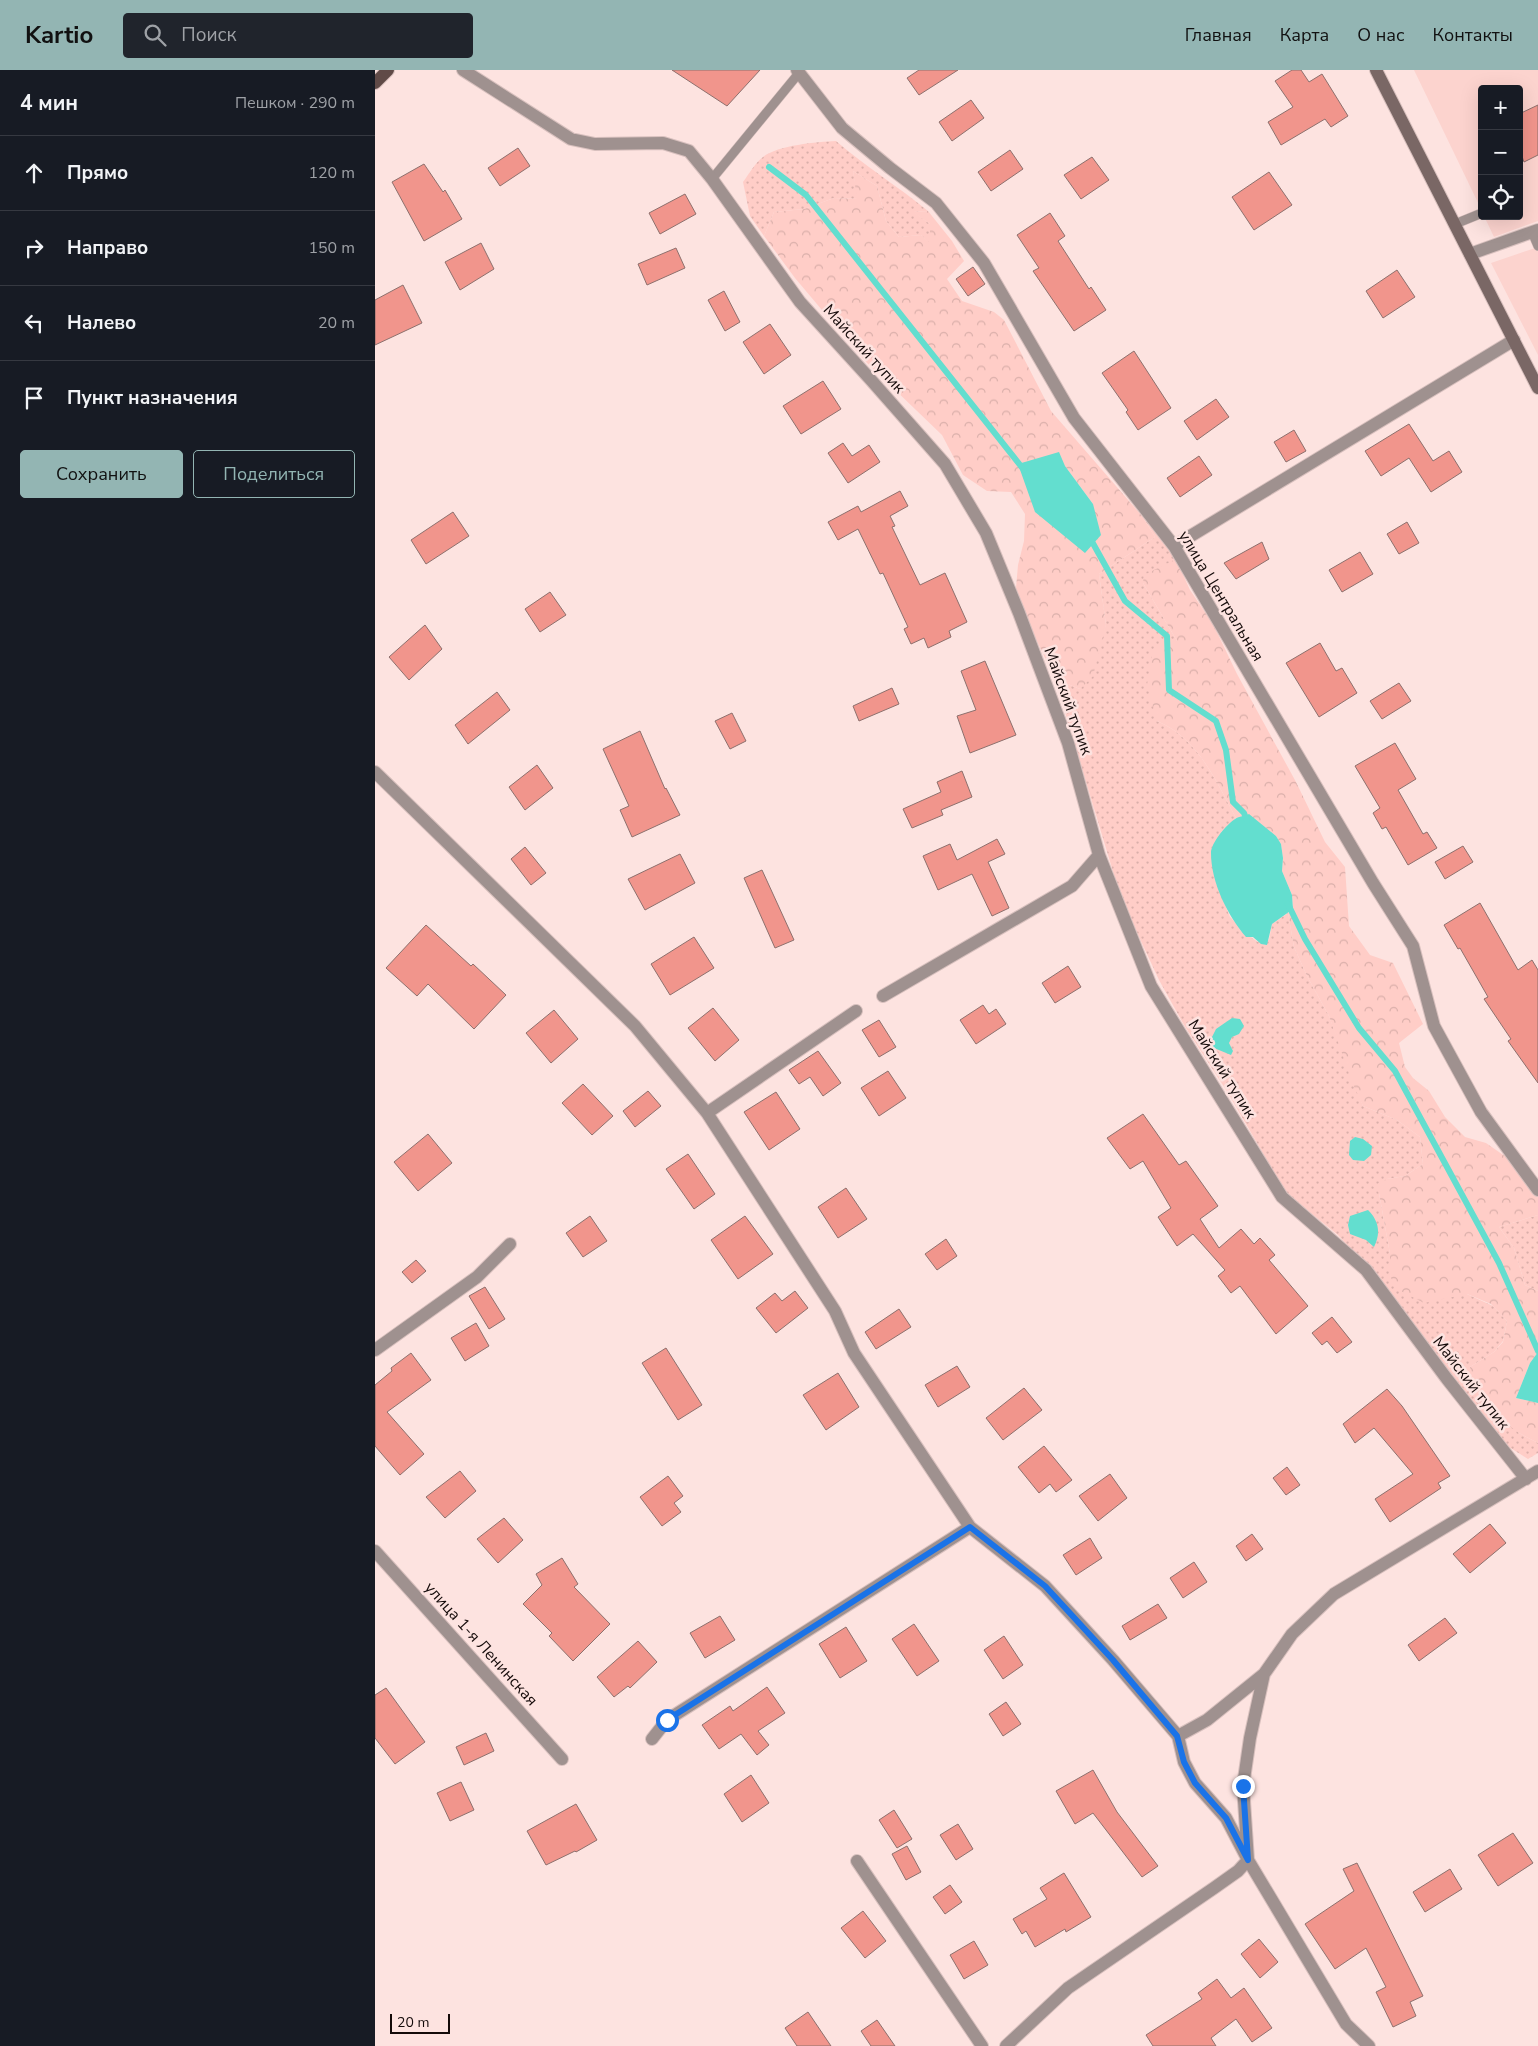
<!DOCTYPE html>
<html lang="ru">
<meta charset="utf-8">
<style>
body{margin:0;font-family:"Nunito Sans",sans-serif;background:#20242c;color:#f1f3f6}
.controls{position:absolute;right:15px;top:15px;display:grid;overflow:hidden;border-radius:5px;box-shadow:0 5px 20px #0002}
.controls button{width:45px;height:45px;display:grid;place-items:center;padding:0;border:0;border-bottom:1px solid #363941;background:#171b24;color:#f1f3f6;font:25px sans-serif}
.scale{position:absolute;left:15px;bottom:12px;width:60px;box-sizing:border-box;padding-left:5px;border:2px solid #140a09;border-top:0;font-size:14px;line-height:18px;white-space:nowrap;color:#140a09;-webkit-text-stroke:4px #fde3e0;paint-order:stroke}
.stop{position:absolute;width:15px;height:15px;margin:-11px;border:4px solid #1a73e8;border-radius:50%;background:#fff}
.stop.end{background:#1a73e8;border-color:#fff;box-shadow:0 1px 5px #0008}
.list{margin:0;padding:0;list-style:none}
h2{display:flex;justify-content:space-between;align-items:center;height:65px;margin:0;padding:0 20px;font-size:21px}
h2 small{font-size:16px;font-weight:400;color:#9ea1a6}
.list li{display:grid;grid-template-columns:32px 1fr auto;gap:15px;align-items:center;box-sizing:border-box;height:75px;padding:0 20px;border-top:1px solid #363941}
.list b{display:block;font-size:19px;white-space:nowrap}
.list em{font-size:16px;font-style:normal;color:#9ea1a6}
.actions{display:flex;gap:10px;padding:15px 20px}
.actions a{flex:1;padding:11px 0;border:1px solid #93b5b3;border-radius:5px;text-align:center;font-size:18px;color:#93b5b3}
.actions .main{background:#93b5b3;color:#111}
.icon{flex:none;width:28px;height:28px;fill:none;stroke:currentColor;stroke-width:2;stroke-linecap:round;stroke-linejoin:round}
.map{position:relative;flex:none;width:1163px;height:1976px;overflow:hidden}
header{display:flex;align-items:center;gap:30px;box-sizing:border-box;height:70px;padding:0 25px;background:#93b5b3;color:#111}
header strong{font-size:24px}
nav{display:flex;gap:28px;margin-inline-start:auto;font-size:18px}
.search{width:350px;height:45px;background:#20242c;display:flex;align-items:center;gap:12px;box-sizing:border-box;padding:0 18px;border-radius:5px;color:#9ea1a6;font-size:19px}
main{display:flex}
aside{flex:1;background:#171b24}
.map>svg:first-child{display:block}
.built{fill:#fcd3ce}
.grass{fill:url(#grass-dots)}
.forest{fill:url(#forest-crowns);fill-rule:evenodd}
.water{fill:#63decf}
.lines{fill:none;stroke-linecap:round;stroke-linejoin:round}
.stream{stroke:#63decf;stroke-width:6}
.building{fill:#f1958c;stroke:#8d706d}
.service-casing{stroke:#d8c0be;stroke-width:10}
.minor-casing{stroke:#d8c0be;stroke-width:14}
.secondary-casing{stroke:#d8c0be;stroke-width:14}
.primary-casing{stroke:#d8c0be;stroke-width:14}
.service{stroke:#9f918f;stroke-width:9}
.minor{stroke:#9f918f;stroke-width:12}
.secondary{stroke:#7a6765;stroke-width:12}
.primary{stroke:#604a47;stroke-width:12}
.route{stroke:#1a73e8;stroke-width:6}
.labels{text-anchor:middle;dominant-baseline:central;stroke-width:5;stroke-linejoin:round;paint-order:stroke}
.street-label{font-size:16px;fill:#140a09;stroke:#fde3e0}
</style>
<header>
<strong>Kartio</strong>
<div class="search"><svg class="icon" aria-label="search" viewBox="0 0 24 24"><circle cx="10" cy="10" r="6"/><path d="M15 15l6 6"/></svg>Поиск</div>
<nav><a>Главная</a><a>Карта</a><a>О нас</a><a>Контакты</a></nav>
</header>
<main>
<aside>
<h2>4 мин<small>Пешком · 290 m</small></h2>
<ul class="list">
<li><svg class="icon" aria-label="ahead" viewBox="0 0 24 24"><path d="M12 20V5M6 11l6-6 6 6"/></svg><div><b>Прямо</b></div><em>120 m</em></li>
<li><svg class="icon" aria-label="right" viewBox="0 0 24 24"><path d="M7 20v-9h11M14 6l5 5-5 5"/></svg><div><b>Направо</b></div><em>150 m</em></li>
<li><svg class="icon" aria-label="left" viewBox="0 0 24 24"><path d="M17 20v-9H6M10 6l-5 5 5 5"/></svg><div><b>Налево</b></div><em>20 m</em></li>
<li><svg class="icon" aria-label="arrive" viewBox="0 0 24 24"><path d="M6 21V4h12l-3 4 3 4H6"/></svg><div><b>Пункт назначения</b></div></li>
</ul>
<div class="actions"><a class="main">Сохранить</a><a>Поделиться</a></div>
</aside>
<div class="map">
<svg width="1163" height="1976" viewBox="0 0 1163 1976">
<defs>
<pattern id="grass-dots" width="8" height="8" patternUnits="userSpaceOnUse" patternTransform="scale(1.25)"><rect width="8" height="8" fill="#ffcdc7"/><path d="M2 2h.1M6 6h.1" fill="none" stroke="#daafaa" stroke-width="1.8" stroke-linecap="round"/></pattern>
<pattern id="forest-crowns" width="20" height="18" patternUnits="userSpaceOnUse" patternTransform="scale(1.25)"><rect width="20" height="18" fill="#ffcdc7"/><path d="M2 6a3 3 0 1 1 6 0M12 15a3 3 0 1 1 6 0" fill="none" stroke="#daafaa"/></pattern>
</defs>
<rect width="100%" height="100%" fill="#fde3e0"/>
<path class="built" d="M 1039,0 L 1163,0 L 1163,151 L 1119,167 L 1109,146 L 1144,146 L 1144,19 L 1107,19 L 1107,141 Z
M 1163,177 L 1163,285 L 1116,193 Z"/>
<path class="grass" d="M 461,71 C 491,97 524,117 553,141 L 539,142 L 555,154 L 555,174 L 546,165 L 524,167 L 511,151 L 502,116 L 478,101 L 483,129 L 459,128 L 429,139 L 399,142 L 389,166 L 375,146 L 368,112 C 374,104 380,93 388,87 C 403,75 442,72 461,71 Z
M 767,446 L 801,489 L 768,513 L 802,571 L 782,651 C 823,668 841,711 861,748 L 846,762 L 841,813 L 855,847 L 863,855 L 866,861 L 883,872 L 894,870 L 897,854 L 913,843 L 919,877 L 932,906 L 954,946 L 988,1036 L 1022,1050 L 1045,1067 L 1048,1094 L 1030,1106 L 1012,1109 L 1004,1123 L 1015,1184 L 1015,1205 L 1092,1224 L 1118,1236 L 1132,1251 L 1128,1271 L 1119,1282 L 1095,1297 L 1144,1363 L 1163,1373 L 1163,1383 L 1153,1389 L 1134,1377 L 1110,1349 L 998,1203 L 963,1165 L 911,1123 L 853,1023 L 809,955 L 784,910 L 746,828 L 680,609 L 705,619 L 731,555 L 724,504 L 780,467 Z
M 1163,1145 L 1163,1221 L 1150,1215 L 1139,1178 L 1124,1157 Z"/>
<path class="forest" d="M 478,101 L 502,116 L 511,151 L 524,167 L 546,165 L 555,173 L 555,154 L 538,142 L 553,141 L 577,171 L 589,191 L 572,209 L 587,231 L 619,242 L 629,250 L 676,341 L 767,446 L 780,467 L 724,504 L 731,555 L 718,606 L 705,619 L 680,609 L 660,567 L 641,518 L 643,495 L 649,471 L 650,444 L 636,422 L 612,421 L 588,405 L 567,365 L 489,290 L 420,208 L 389,166 L 399,142 L 429,139 L 459,128 L 482,129 ZM 643,395 L 690,396 L 718,434 Z
M 801,489 L 815,520 L 838,554 L 862,604 L 921,712 L 950,772 L 970,797 L 974,856 L 995,885 L 1018,893 L 1048,954 L 1024,973 L 1030,997 L 1038,1008 L 1054,1021 L 1070,1047 L 1090,1067 L 1111,1073 L 1134,1089 L 1163,1123 L 1163,1145 L 1124,1157 L 1139,1178 L 1150,1215 L 1163,1221 L 1163,1282 L 1155,1293 L 1141,1328 L 1163,1333 L 1163,1373 L 1144,1363 L 1100,1330 L 1095,1297 L 1119,1282 L 1128,1272 L 1132,1251 L 1116,1234 L 1092,1224 L 1049,1233 L 1020,1218 L 1015,1205 L 1015,1184 L 1004,1123 L 998,1116 L 1012,1109 L 1030,1106 L 1048,1094 L 1045,1067 L 1022,1050 L 988,1036 L 977,1012 L 954,946 L 932,906 L 919,877 L 913,843 L 918,839 L 917,825 L 907,801 L 908,788 L 906,774 L 901,766 L 874,745 L 861,748 C 841,711 823,668 782,651 L 772,615 L 778,579 L 802,571 L 768,513 L 769,505 Z"/>
<path class="water" d="M 684,382 L 690,396 L 718,434 L 726,465 L 710,483 L 660,442 L 643,394 Z
M 874,744 L 901,766 L 906,774 L 908,788 L 907,801 L 917,825 L 918,839 L 897,854 L 892,875 L 886,874 L 878,867 L 871,867 C 853,846 836,813 836,783 C 836,773 851,755 860,749 C 864,746 870,746 874,744 Z
M 857,948 L 865,949 L 869,956 L 864,964 L 857,967 L 854,973 L 858,981 L 856,985 L 839,978 L 835,971 L 841,959 Z
M 980,1067 L 988,1069 L 997,1076 L 996,1085 L 989,1091 L 978,1090 L 974,1085 L 975,1071 Z
M 993,1140 C 1004,1151 1006,1163 999,1177 L 991,1170 L 975,1164 L 973,1155 L 975,1146 Z
M 1163,1282 L 1163,1333 L 1141,1328 L 1155,1293 Z"/>
<g class="lines">
<path class="stream" d="M 394,97 L 431,125 L 649,400
M 715,468 L 750,531 L 792,566 L 794,620 L 841,651 L 851,680 L 858,732 L 869,743 L 872,751
M 913,834 L 930,869 L 984,958 L 1020,1001 L 1124,1193 L 1163,1281"/>
</g>
<path class="building" d="M 297,0 L 385,0 L 352,36 Z
M 544,0 L 583,0 L 544,25 L 532,8 Z
M 917,0 L 926,0 L 934,12 L 947,4 L 973,46 L 956,57 L 950,49 L 906,75 L 893,52 L 918,37 L 900,11 Z
M 596,30 L 609,48 L 577,71 L 564,52 Z
M 1163,35 L 1163,85 L 1149,92 L 1144,78 L 1144,44 Z
M 143,78 L 155,96 L 125,116 L 113,98 Z
M 635,80 L 648,99 L 616,121 L 603,102 Z
M 717,87 L 734,110 L 706,129 L 689,105 Z
M 49,94 L 68,122 L 70,120 L 87,149 L 49,171 L 17,112 Z
M 894,102 L 917,135 L 879,160 L 857,127 Z
M 310,124 L 321,144 L 285,164 L 274,143 Z
M 675,143 L 690,166 L 683,171 L 714,219 L 716,217 L 731,240 L 699,261 L 658,201 L 664,198 L 642,165 Z
M 106,173 L 119,199 L 85,220 L 70,192 Z
M 301,178 L 310,198 L 272,215 L 263,194 Z
M 598,197 L 610,214 L 593,226 L 581,209 Z
M 1022,200 L 1040,227 L 1008,248 L 991,221 Z
M 28,215 L 47,253 L 0,275 L 0,230 Z
M 349,221 L 365,252 L 350,261 L 333,230 Z
M 395,254 L 416,285 L 389,304 L 368,272 Z
M 759,281 L 796,338 L 763,360 L 751,342 L 753,340 L 727,303 Z
M 448,311 L 466,339 L 426,364 L 408,336 Z
M 841,329 L 854,347 L 822,370 L 809,351 Z
M 1034,354 L 1058,391 L 1074,381 L 1087,402 L 1056,422 L 1034,388 L 1006,406 L 990,381 Z
M 919,360 L 931,381 L 911,392 L 899,372 Z
M 468,373 L 477,386 L 494,375 L 505,392 L 473,413 L 453,383 Z
M 824,386 L 837,405 L 805,427 L 792,408 Z
M 525,421 L 533,436 L 515,446 L 520,456 L 517,457 L 545,515 L 570,503 L 592,552 L 574,561 L 576,567 L 553,578 L 549,568 L 536,574 L 529,559 L 533,557 L 508,503 L 505,504 L 483,459 L 463,470 L 453,452 L 483,436 L 486,442 Z
M 78,442 L 94,466 L 51,494 L 36,470 Z
M 1032,452 L 1044,473 L 1024,484 L 1012,464 Z
M 887,472 L 894,489 L 861,509 L 849,493 Z
M 985,482 L 998,504 L 967,522 L 954,500 Z
M 175,522 L 191,545 L 165,562 L 150,539 Z
M 50,555 L 67,579 L 34,610 L 14,587 Z
M 945,573 L 961,601 L 967,598 L 982,623 L 944,647 L 911,593 Z
M 610,591 L 641,665 L 595,683 L 582,646 L 601,640 L 586,601 Z
M 1024,613 L 1036,631 L 1007,649 L 995,631 Z
M 517,618 L 524,634 L 484,651 L 478,636 Z
M 122,622 L 135,640 L 93,674 L 80,655 Z
M 357,643 L 371,671 L 355,679 L 340,651 Z
M 265,661 L 290,719 L 291,718 L 305,745 L 257,767 L 245,740 L 254,736 L 228,679 Z
M 1020,673 L 1041,709 L 1023,720 L 1048,764 L 1052,762 L 1062,778 L 1033,795 L 1011,757 L 1007,759 L 998,743 L 1005,738 L 980,696 Z
M 162,695 L 178,718 L 150,740 L 134,717 Z
M 587,701 L 597,727 L 566,740 L 568,745 L 537,758 L 528,739 L 566,722 L 562,712 Z
M 622,769 L 630,784 L 613,792 L 634,838 L 617,846 L 597,804 L 563,820 L 548,786 L 575,774 L 582,790 Z
M 1088,776 L 1098,792 L 1070,809 L 1060,792 Z
M 150,777 L 171,803 L 156,815 L 136,789 Z
M 305,784 L 320,813 L 270,840 L 253,809 Z
M 387,800 L 419,870 L 400,878 L 369,808 Z
M 1105,833 L 1143,900 L 1157,890 L 1163,900 L 1163,1013 L 1133,971 L 1136,969 L 1109,929 L 1113,927 L 1085,878 L 1083,879 L 1069,855 Z
M 51,855 L 96,896 L 98,894 L 131,925 L 99,959 L 53,914 L 42,926 L 11,898 Z
M 319,867 L 339,898 L 295,925 L 276,894 Z
M 693,896 L 706,917 L 680,933 L 667,913 Z
M 608,935 L 614,944 L 621,939 L 631,954 L 601,974 L 585,950 Z
M 338,938 L 364,970 L 340,991 L 313,958 Z
M 179,940 L 203,969 L 176,993 L 151,963 Z
M 504,950 L 521,977 L 504,987 L 487,960 Z
M 443,981 L 466,1013 L 448,1026 L 435,1007 L 424,1014 L 414,1000 Z
M 513,1001 L 531,1028 L 504,1046 L 486,1018 Z
M 208,1014 L 238,1046 L 217,1065 L 187,1033 Z
M 273,1021 L 286,1036 L 260,1057 L 248,1041 Z
M 401,1022 L 425,1059 L 394,1080 L 369,1042 Z
M 768,1044 L 804,1095 L 811,1091 L 843,1136 L 825,1149 L 844,1178 L 866,1159 L 879,1174 L 885,1168 L 900,1185 L 894,1190 L 933,1236 L 901,1264 L 865,1216 L 856,1223 L 843,1206 L 850,1200 L 818,1164 L 802,1176 L 783,1147 L 796,1138 L 768,1091 L 755,1099 L 732,1068 Z
M 53,1064 L 77,1093 L 43,1121 L 19,1092 Z
M 313,1084 L 340,1124 L 319,1139 L 291,1099 Z
M 471,1118 L 492,1149 L 463,1168 L 443,1137 Z
M 215,1146 L 232,1171 L 208,1187 L 191,1163 Z
M 370,1146 L 398,1184 L 363,1209 L 336,1170 Z
M 571,1169 L 582,1186 L 562,1200 L 550,1184 Z
M 41,1190 L 51,1201 L 37,1213 L 27,1202 Z
M 110,1217 L 130,1249 L 114,1259 L 94,1226 Z
M 420,1221 L 433,1238 L 401,1263 L 381,1238 L 400,1223 L 407,1231 Z
M 524,1239 L 536,1257 L 501,1279 L 490,1262 Z
M 957,1247 L 977,1272 L 962,1283 L 952,1271 L 947,1275 L 937,1263 Z
M 101,1253 L 114,1276 L 90,1291 L 76,1268 Z
M 291,1278 L 327,1335 L 303,1350 L 267,1293 Z
M 36,1283 L 56,1310 L 12,1342 L 49,1384 L 25,1405 L 0,1376 L 0,1315 L 17,1301 L 16,1298 Z
M 582,1296 L 595,1317 L 563,1337 L 550,1315 Z
M 463,1303 L 484,1337 L 451,1360 L 428,1325 Z
M 649,1318 L 667,1340 L 628,1370 L 611,1348 Z
M 1012,1319 L 1027,1336 L 1075,1406 L 1063,1413 L 1066,1418 L 1015,1452 L 1000,1429 L 1038,1404 L 999,1358 L 980,1373 L 968,1354 Z
M 669,1376 L 697,1410 L 681,1422 L 675,1414 L 664,1423 L 643,1397 Z
M 912,1397 L 925,1415 L 911,1425 L 898,1408 Z
M 85,1401 L 101,1421 L 70,1448 L 51,1427 Z
M 735,1404 L 752,1428 L 723,1451 L 704,1426 Z
M 293,1406 L 308,1426 L 299,1433 L 306,1442 L 287,1456 L 265,1427 Z
M 129,1448 L 148,1470 L 123,1493 L 102,1469 Z
M 1115,1454 L 1131,1473 L 1095,1503 L 1078,1484 Z
M 877,1464 L 888,1479 L 871,1491 L 861,1476 Z
M 715,1468 L 727,1488 L 701,1505 L 688,1485 Z
M 187,1488 L 203,1514 L 199,1517 L 235,1554 L 198,1591 L 174,1566 L 177,1563 L 148,1534 L 167,1515 L 161,1504 Z
M 819,1492 L 832,1512 L 808,1528 L 795,1508 Z
M 783,1534 L 792,1548 L 755,1570 L 747,1556 Z
M 345,1546 L 360,1570 L 330,1588 L 315,1563 Z
M 1070,1548 L 1082,1563 L 1044,1591 L 1033,1575 Z
M 539,1554 L 564,1591 L 542,1606 L 517,1569 Z
M 471,1557 L 492,1591 L 465,1608 L 444,1574 Z
M 629,1566 L 648,1595 L 628,1609 L 609,1580 Z
M 263,1571 L 282,1592 L 255,1618 L 253,1616 L 239,1627 L 222,1607 Z
M 392,1617 L 410,1643 L 383,1661 L 394,1675 L 382,1685 L 366,1664 L 344,1679 L 327,1655 L 355,1636 L 358,1641 Z
M 11,1618 L 50,1672 L 20,1694 L 0,1668 L 0,1625 Z
M 631,1632 L 646,1654 L 628,1666 L 614,1644 Z
M 111,1663 L 119,1681 L 89,1695 L 81,1677 Z
M 718,1700 L 742,1742 L 783,1796 L 767,1807 L 718,1743 L 700,1754 L 681,1721 Z
M 376,1705 L 394,1733 L 367,1752 L 349,1724 Z
M 86,1712 L 99,1740 L 75,1751 L 62,1723 Z
M 201,1734 L 222,1770 L 201,1782 L 200,1781 L 171,1795 L 152,1761 Z
M 519,1740 L 537,1769 L 522,1778 L 504,1750 Z
M 583,1754 L 598,1779 L 581,1790 L 565,1765 Z
M 1138,1763 L 1158,1793 L 1123,1816 L 1103,1785 Z
M 532,1776 L 546,1802 L 531,1810 L 517,1784 Z
M 982,1793 L 1048,1926 L 1035,1932 L 1041,1946 L 1018,1957 L 1001,1922 L 1011,1917 L 991,1878 L 960,1899 L 930,1854 L 979,1821 L 968,1799 Z
M 1075,1799 L 1087,1819 L 1050,1842 L 1038,1822 Z
M 689,1803 L 716,1847 L 691,1862 L 690,1859 L 660,1877 L 651,1861 L 647,1864 L 638,1849 L 672,1829 L 665,1818 Z
M 575,1815 L 587,1832 L 570,1844 L 558,1827 Z
M 488,1841 L 511,1871 L 490,1888 L 466,1858 Z
M 884,1869 L 903,1892 L 885,1908 L 866,1884 Z
M 599,1871 L 613,1895 L 589,1909 L 575,1885 Z
M 842,1909 L 856,1928 L 869,1918 L 897,1958 L 877,1972 L 861,1949 L 836,1968 L 841,1976 L 778,1976 L 771,1965 L 827,1929 L 823,1923 Z
M 433,1942 L 456,1976 L 422,1976 L 410,1958 Z
M 502,1950 L 520,1976 L 496,1976 L 486,1961 Z"/>
<g class="lines">
<defs>
<path id="service" d="M 337,109 L 424,3
M 1080,154 L 1107,143
M 1157,162 L 1163,176"/>
<path id="minor" d="M 88,0 L 196,69 L 220,74 L 288,73 L 314,81 L 337,109 L 425,232 L 496,310 L 570,394 L 611,463 L 644,543 L 693,673 L 724,785 L 776,916 L 907,1127 L 991,1200 L 1072,1309 L 1151,1409
M 422,0 L 467,58 L 515,98 L 561,133 L 609,193 L 699,348 L 799,476 L 998,813 L 1038,876 L 1059,956 L 1106,1042 L 1163,1120
M 1095,184 L 1163,160
M 799,476 L 1139,270
M 0,702 L 260,956 L 332,1043 L 460,1241 L 479,1283 L 595,1457 L 670,1516 L 738,1590 L 803,1666 L 809,1692 L 820,1713 L 851,1748 L 873,1790 L 971,1954 L 994,1976
M 508,926 L 697,816 L 724,785
M 332,1043 L 481,941
M 0,1280 L 102,1207 L 135,1174
M 0,1481 L 187,1689
M 803,1666 L 832,1650 L 889,1604
M 277,1669 L 292,1650 L 595,1457
M 482,1791 L 607,1976
M 631,1976 L 693,1918 L 839,1818 L 863,1801 L 873,1790 L 868,1716 L 875,1668 L 889,1604 L 917,1564 L 959,1524 L 1163,1401"/>
<path id="secondary" d="M 1001,0 L 1163,318"/>
<path id="primary" d="M 0,13 L 13,0"/>
</defs>
<use href="#service" class="service-casing"/>
<use href="#minor" class="minor-casing"/>
<use href="#secondary" class="secondary-casing"/>
<use href="#primary" class="primary-casing"/>
<use href="#service" class="service"/>
<use href="#minor" class="minor"/>
<use href="#secondary" class="secondary"/>
<use href="#primary" class="primary"/>
</g>
<g class="lines">
<path class="route" d="M 292,1650 L 595,1457 L 670,1516 L 738,1590 L 802,1666 L 809,1692 L 820,1713 L 851,1748 L 873,1790 L 868,1716"/>
</g>
<g class="labels">
<g class="street-label">
<text transform="translate(489 279) rotate(48)">Майский тупик</text>
<text transform="translate(846 526) rotate(59)">улица Центральная</text>
<text transform="translate(693 631) rotate(70)">Майский тупик</text>
<text transform="translate(847 999) rotate(58)">Майский тупик</text>
<text transform="translate(1096 1313) rotate(52)">Майский тупик</text>
<text transform="translate(106 1574) rotate(48)">улица 1-я Ленинская</text>
</g>
</g>
</svg>
<div class="controls">
<button>+</button>
<button>−</button>
<button><svg class="icon" aria-label="locate" viewBox="0 0 24 24"><circle cx="12" cy="12" r="6"/><path d="M12 2v4M12 18v4M2 12h4M18 12h4"/></svg></button>
</div>
<div class="scale">20 m</div>
<div class="stop" style="left:292px;top:1650px"></div>
<div class="stop end" style="left:868px;top:1716px"></div>
</div>
</main>
